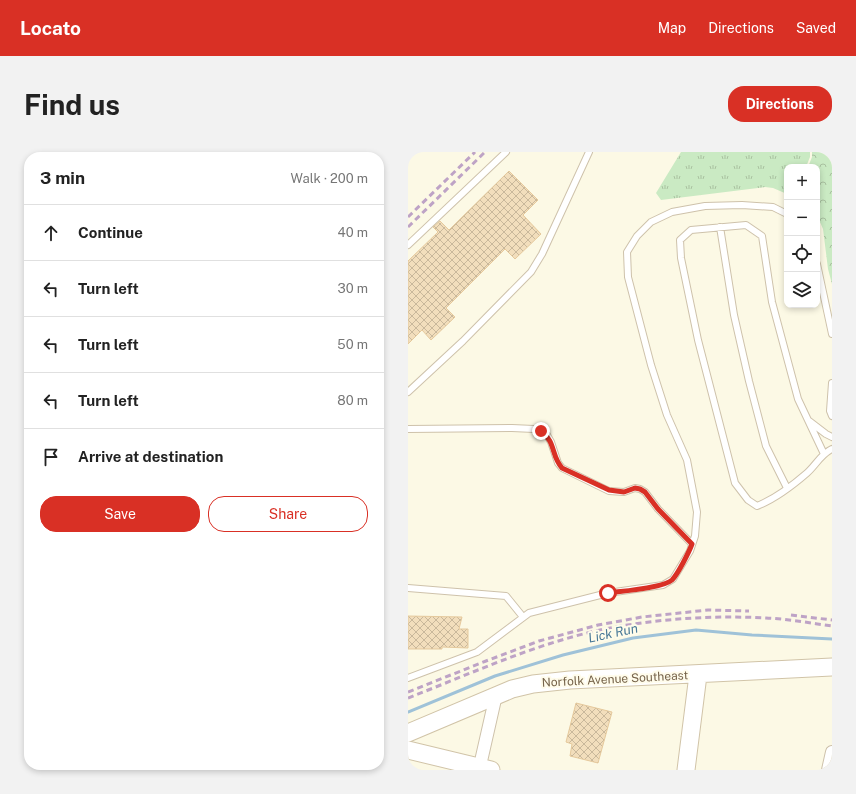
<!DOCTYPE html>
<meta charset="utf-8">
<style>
body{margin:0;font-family:"Public Sans",sans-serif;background:#f2f2f2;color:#222}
.controls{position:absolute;right:12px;top:12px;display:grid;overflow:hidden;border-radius:8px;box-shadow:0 2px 6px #0003}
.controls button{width:36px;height:36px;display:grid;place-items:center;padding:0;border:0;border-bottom:1px solid #e0e0e0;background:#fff;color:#222;font:20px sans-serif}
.stop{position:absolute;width:12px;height:12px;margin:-9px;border:3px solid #d93025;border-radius:50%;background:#fff}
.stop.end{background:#d93025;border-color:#fff;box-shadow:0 1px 4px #0008}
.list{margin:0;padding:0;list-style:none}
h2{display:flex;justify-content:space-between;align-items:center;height:52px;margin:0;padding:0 16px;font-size:17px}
h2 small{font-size:13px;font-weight:400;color:#767676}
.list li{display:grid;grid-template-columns:26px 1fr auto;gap:12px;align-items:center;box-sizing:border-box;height:56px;padding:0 16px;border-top:1px solid #e0e0e0}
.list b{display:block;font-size:15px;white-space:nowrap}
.list em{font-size:13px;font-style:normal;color:#767676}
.actions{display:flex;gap:8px;padding:12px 16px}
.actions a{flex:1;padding:9px 0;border:1px solid #d93025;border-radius:16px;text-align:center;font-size:14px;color:#d93025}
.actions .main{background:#d93025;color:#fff}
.icon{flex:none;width:22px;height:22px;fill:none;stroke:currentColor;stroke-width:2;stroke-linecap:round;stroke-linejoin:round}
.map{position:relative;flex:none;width:424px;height:618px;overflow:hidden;border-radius:16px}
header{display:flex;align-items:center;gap:24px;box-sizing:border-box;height:56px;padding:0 20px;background:#d93025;color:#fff}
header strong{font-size:19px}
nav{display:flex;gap:22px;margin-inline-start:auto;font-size:14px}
.intro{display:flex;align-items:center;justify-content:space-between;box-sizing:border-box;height:96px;padding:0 24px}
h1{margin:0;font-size:28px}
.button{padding:10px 18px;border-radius:16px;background:#d93025;color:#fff;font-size:14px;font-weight:700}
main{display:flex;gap:24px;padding:0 24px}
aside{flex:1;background:#fff;border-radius:16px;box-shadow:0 2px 6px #0003}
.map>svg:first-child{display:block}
.grass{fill:url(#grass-tufts)}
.forest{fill:url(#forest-crowns)}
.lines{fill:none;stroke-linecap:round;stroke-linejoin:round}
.stream{stroke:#9fc2d8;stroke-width:3}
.building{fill:url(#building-cross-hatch);stroke:#e5c99c}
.lane-casing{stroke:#cec2ab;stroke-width:8}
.street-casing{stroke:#cec2ab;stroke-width:14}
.secondary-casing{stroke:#d1c4a8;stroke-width:19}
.lane{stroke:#fff;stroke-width:6}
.street{stroke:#fff;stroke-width:12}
.secondary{stroke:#fff;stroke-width:17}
.rail{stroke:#bea3c6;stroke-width:3;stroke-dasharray:6 4;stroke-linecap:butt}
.route{stroke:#d93025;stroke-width:5}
.labels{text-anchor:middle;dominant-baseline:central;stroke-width:4;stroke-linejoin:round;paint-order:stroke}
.street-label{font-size:12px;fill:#76634a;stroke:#fffceb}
.water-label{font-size:13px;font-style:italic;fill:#497997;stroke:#fffceb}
</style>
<header>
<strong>Locato</strong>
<nav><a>Map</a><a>Directions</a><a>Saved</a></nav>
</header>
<div class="intro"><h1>Find us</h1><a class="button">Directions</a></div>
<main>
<aside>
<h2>3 min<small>Walk · 200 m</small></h2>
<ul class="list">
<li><svg class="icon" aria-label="ahead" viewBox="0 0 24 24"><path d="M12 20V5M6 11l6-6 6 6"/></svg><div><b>Continue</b></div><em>40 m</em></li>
<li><svg class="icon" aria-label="left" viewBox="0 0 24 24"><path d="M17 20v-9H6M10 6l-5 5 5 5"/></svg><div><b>Turn left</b></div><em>30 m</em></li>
<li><svg class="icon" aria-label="left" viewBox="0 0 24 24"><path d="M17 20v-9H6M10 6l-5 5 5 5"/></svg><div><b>Turn left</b></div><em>50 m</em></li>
<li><svg class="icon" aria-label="left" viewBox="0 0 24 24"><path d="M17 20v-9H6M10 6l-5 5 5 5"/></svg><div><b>Turn left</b></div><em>80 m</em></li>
<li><svg class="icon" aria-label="arrive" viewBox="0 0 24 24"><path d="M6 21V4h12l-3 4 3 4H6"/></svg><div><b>Arrive at destination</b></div></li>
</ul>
<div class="actions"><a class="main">Save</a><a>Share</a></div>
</aside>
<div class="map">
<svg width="424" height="618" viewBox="0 0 424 618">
<defs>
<pattern id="grass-tufts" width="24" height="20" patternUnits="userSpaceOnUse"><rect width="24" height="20" fill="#caeac3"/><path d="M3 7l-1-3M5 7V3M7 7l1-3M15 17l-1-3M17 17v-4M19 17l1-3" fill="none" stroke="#a9c1a0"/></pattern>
<pattern id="forest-crowns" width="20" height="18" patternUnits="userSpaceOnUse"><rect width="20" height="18" fill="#caeac3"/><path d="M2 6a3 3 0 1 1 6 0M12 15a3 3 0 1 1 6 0" fill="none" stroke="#a9c1a0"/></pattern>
<pattern id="building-cross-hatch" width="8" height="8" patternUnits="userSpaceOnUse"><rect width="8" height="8" fill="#f2debc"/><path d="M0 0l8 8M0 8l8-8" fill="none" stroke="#c9b89b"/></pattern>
</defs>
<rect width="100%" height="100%" fill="#fcf9e5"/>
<path class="grass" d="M 273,0 L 402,0 L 402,5 L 398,15 L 379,15 L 379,42 L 365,36 L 357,35 L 253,48 L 248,41 Z"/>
<path class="forest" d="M 404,0 L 424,0 L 424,132 L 420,117 L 415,77 L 409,63 L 409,15 L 400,15 L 404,5 Z"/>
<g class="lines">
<path class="stream" d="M 0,560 L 87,524 L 155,503 L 225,486 L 288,478 L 344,483 L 424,487"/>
</g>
<path class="building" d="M 101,19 L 130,48 L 115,63 L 133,82 L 107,107 L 97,97 L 38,156 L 47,165 L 23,188 L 14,178 L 0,192 L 0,109 L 30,80 L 25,75 L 32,69 L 41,78 Z
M 0,464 L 54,465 L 51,477 L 60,477 L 60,496 L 34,495 L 34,497 L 0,497 Z
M 168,551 L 204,560 L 190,611 L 162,604 L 164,592 L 158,590 Z"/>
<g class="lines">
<defs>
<path id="lane" d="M 312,75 L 326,163 L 341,229 L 358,294 L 379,336
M 0,93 L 98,0
M 409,112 L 424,182
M 424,231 L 422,259 L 424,264
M 0,240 L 55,189 L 123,120 L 134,102 L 181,0
M 401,269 L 418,282 L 424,285
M 0,277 L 104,276 L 126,277 L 133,279 L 139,283 L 143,290 L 150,311 L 154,316 L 201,339 L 216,340 L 227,336 L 232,337 L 237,340 L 250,357 L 284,392
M 416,302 L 390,247 L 364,150 L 354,84 L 338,73 L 283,78 L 272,88 L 273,106 L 290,188 L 327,331 L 340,348 L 349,354 C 367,347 384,334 399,321 C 408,313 413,302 424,297
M 0,436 L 98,444 L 115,465
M 0,526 L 69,500 L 121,461 L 200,441 L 255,433 L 265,427 L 282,399 L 287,384 L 289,360 L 279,308 L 259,263 L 243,213 L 220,125 L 219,100 L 229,84 L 243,70 L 264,60 L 297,54 L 334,53 L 365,55 L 379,62"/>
<path id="street" d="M 71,618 L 88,543
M 420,618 L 424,600"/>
<path id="secondary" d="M 0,581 L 104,537 L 125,532 L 162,528 L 424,515
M 0,598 L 83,618
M 278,618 L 290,523"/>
</defs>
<use href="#lane" class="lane-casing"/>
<use href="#street" class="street-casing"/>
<use href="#secondary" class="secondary-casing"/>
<use href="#lane" class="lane"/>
<use href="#street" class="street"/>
<use href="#secondary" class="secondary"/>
<path class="rail" d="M 0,65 L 67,0
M 0,75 L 77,0
M 383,463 L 424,468
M 0,540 L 78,509 L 131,489 L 190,473 L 234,465 L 300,458 L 341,459
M 0,546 C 62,522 127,492 192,478 C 246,467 302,463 358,466 C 380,467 402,471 424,474"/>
</g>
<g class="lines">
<path class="route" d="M 133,279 C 148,290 143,304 154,316 L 201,338 L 216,340 L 227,336 L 232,337 L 237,340 L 250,357 L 284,392 C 281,400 270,422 264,428 C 255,436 215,439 200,441"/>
</g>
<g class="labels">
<g class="street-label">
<text transform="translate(207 527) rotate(-3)">Norfolk Avenue Southeast</text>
</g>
<g class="water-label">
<text transform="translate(205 481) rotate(-12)">Lick Run</text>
</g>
</g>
</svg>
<div class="controls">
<button>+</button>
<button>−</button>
<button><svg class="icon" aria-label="locate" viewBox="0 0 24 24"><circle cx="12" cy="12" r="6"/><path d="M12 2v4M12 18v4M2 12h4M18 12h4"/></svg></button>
<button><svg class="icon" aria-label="layers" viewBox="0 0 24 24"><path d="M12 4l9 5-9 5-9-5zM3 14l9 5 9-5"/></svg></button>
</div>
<div class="stop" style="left:200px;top:441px"></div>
<div class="stop end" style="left:133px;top:279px"></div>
</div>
</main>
